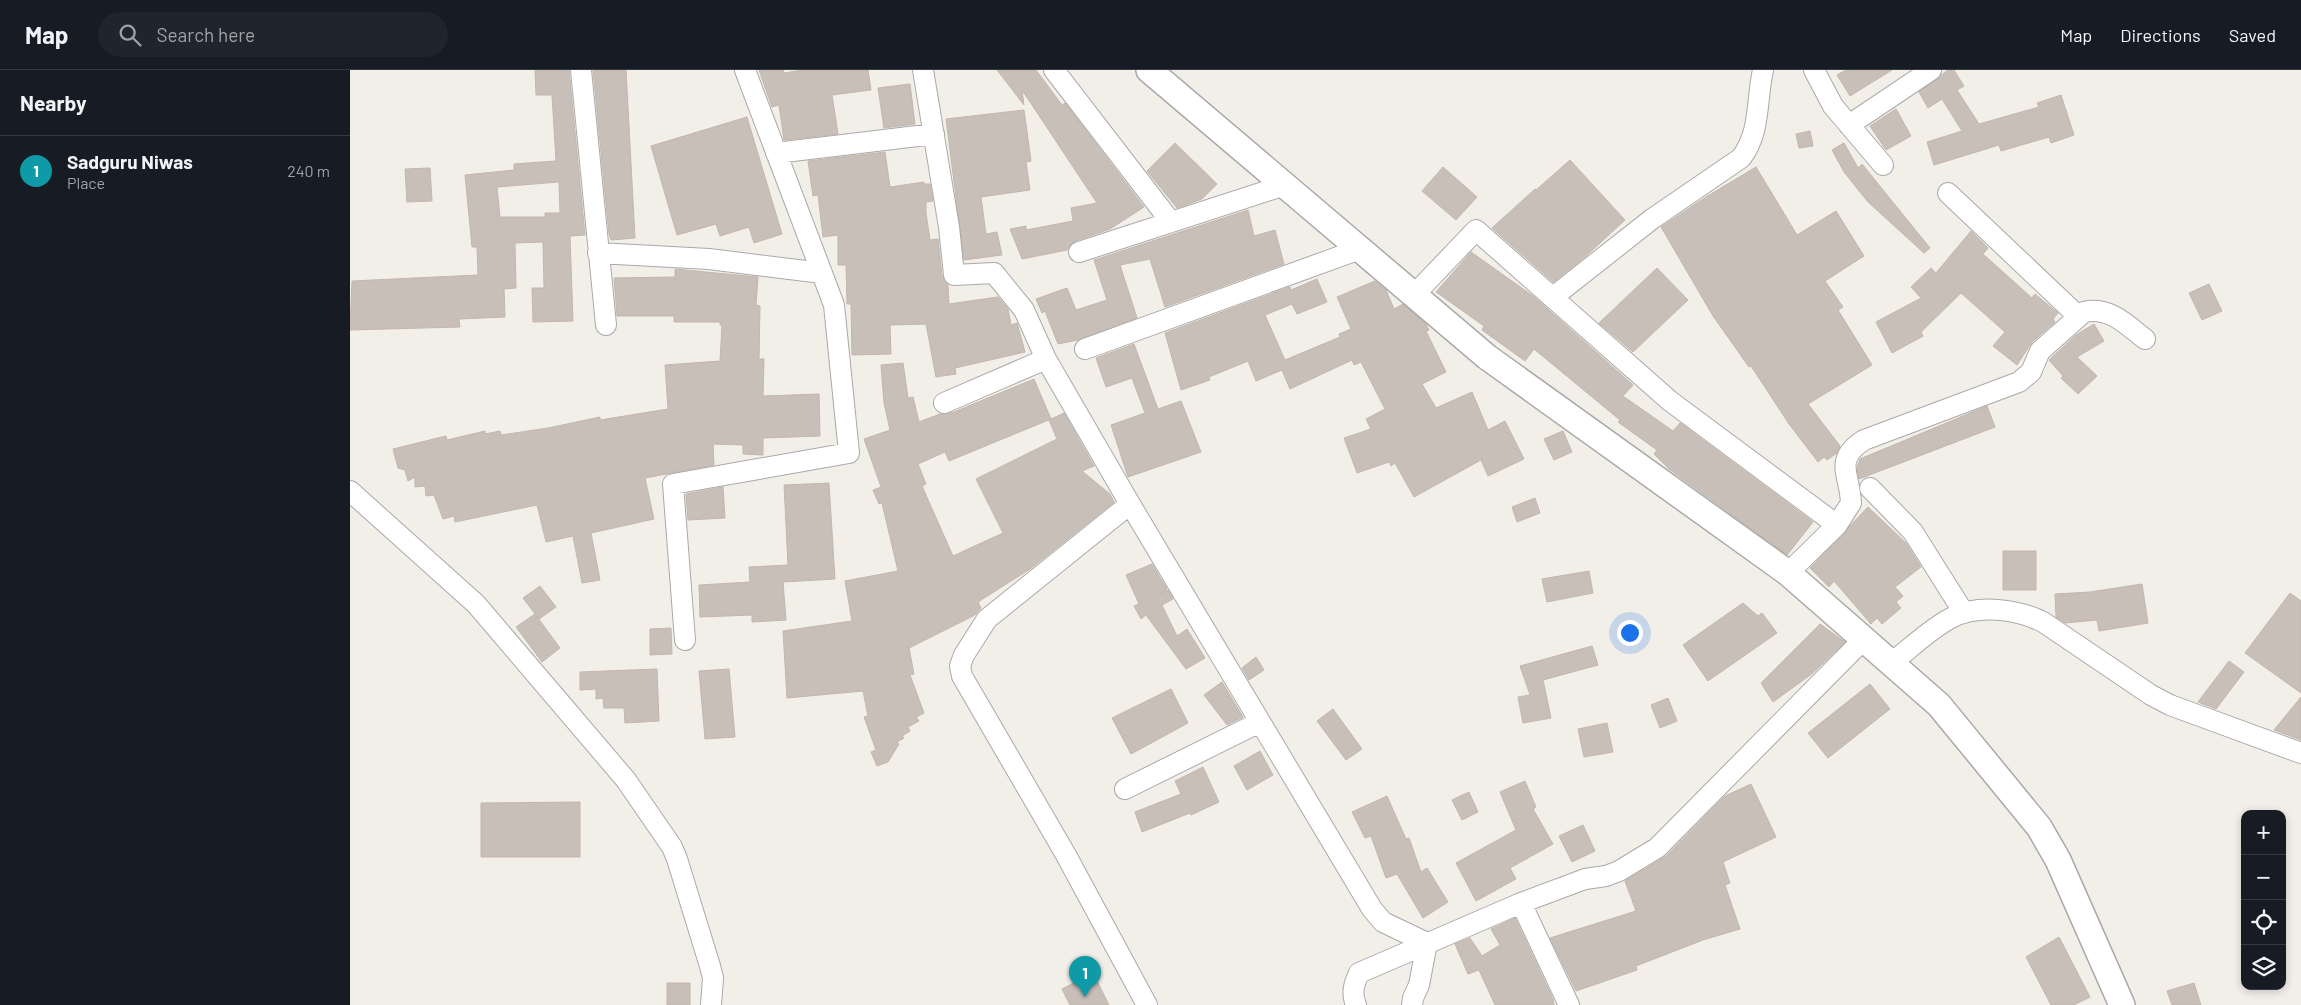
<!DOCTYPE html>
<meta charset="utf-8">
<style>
body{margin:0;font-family:Barlow,sans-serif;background:#20242c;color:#f1f3f6}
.controls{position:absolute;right:15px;bottom:15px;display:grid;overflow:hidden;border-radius:10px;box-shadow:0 2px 8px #0003}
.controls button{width:45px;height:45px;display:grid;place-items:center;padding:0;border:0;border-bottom:1px solid #363941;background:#171b24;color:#f1f3f6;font:25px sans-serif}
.you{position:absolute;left:1279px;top:562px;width:18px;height:18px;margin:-12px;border:4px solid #fff;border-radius:50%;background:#1a73e8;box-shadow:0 0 0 8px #1a73e833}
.badge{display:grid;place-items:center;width:32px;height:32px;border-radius:50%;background:#8c9099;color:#fff;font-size:16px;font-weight:700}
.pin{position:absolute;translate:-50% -41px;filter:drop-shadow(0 1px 2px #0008)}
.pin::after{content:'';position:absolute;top:26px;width:18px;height:15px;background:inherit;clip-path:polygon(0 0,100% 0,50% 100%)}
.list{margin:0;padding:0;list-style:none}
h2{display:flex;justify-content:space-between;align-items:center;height:65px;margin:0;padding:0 20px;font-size:21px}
h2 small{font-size:16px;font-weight:400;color:#9ea1a6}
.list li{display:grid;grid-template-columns:32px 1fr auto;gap:15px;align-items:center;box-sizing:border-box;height:70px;padding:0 20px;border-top:1px solid #363941}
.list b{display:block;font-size:19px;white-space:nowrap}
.list p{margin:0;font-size:16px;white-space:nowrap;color:#9ea1a6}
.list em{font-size:16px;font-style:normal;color:#9ea1a6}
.icon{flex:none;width:28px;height:28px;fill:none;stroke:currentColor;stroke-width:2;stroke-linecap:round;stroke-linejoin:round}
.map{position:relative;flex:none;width:1951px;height:935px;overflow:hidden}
header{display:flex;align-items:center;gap:30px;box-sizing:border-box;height:70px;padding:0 25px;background:#171b24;border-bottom:1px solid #363941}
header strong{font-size:24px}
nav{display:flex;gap:28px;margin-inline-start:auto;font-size:18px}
.search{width:350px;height:45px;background:#20242c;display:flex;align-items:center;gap:12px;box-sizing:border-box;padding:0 18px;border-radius:28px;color:#9ea1a6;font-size:19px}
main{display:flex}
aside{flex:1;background:#171b24}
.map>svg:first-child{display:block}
.building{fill:#c7bfb8;stroke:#c4b6ab;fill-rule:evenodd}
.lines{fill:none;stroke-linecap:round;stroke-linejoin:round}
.minor-casing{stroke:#a9a9a9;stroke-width:22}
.tertiary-casing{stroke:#a9a9a9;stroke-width:28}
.minor{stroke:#fff;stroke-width:20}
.tertiary{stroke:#fff;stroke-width:25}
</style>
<header>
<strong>Map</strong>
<div class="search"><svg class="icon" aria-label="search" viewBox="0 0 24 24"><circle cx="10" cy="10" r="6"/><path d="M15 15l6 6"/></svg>Search here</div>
<nav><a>Map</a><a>Directions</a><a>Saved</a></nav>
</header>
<main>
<aside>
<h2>Nearby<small></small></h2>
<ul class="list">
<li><span class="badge" style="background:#0f9aa8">1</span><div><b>Sadguru Niwas</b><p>Place</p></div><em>240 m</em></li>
</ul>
</aside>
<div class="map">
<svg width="1951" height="935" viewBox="0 0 1951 935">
<rect width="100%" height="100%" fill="#f2efe9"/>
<path class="building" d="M 185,0 L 219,0 L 235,165 L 220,166 L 223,251 L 183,252 L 182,218 L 194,218 L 193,172 L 165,173 L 166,218 L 154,219 L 155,247 L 109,249 L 110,257 L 0,260 L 2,211 L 128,205 L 127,177 L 122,177 L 115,105 L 164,100 L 164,94 L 206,91 L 202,25 L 186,25 ZM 209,112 L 210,143 L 195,143 L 195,147 L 150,147 L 147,117 Z
M 243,0 L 276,0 L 285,168 L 261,170 L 259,164 Z
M 409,0 L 433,0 L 434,3 L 453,0 L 518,0 L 521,20 L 482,25 L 488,64 L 434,70 L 429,35 L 422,37 Z
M 647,0 L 686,0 L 712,35 L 715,33 L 794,137 L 760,159 L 725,171 L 717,180 L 672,189 L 660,159 L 676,156 L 676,160 L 723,151 L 721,138 L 747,133 L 672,20 L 674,35 Z
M 1496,0 L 1542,0 L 1500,26 L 1487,5 Z
M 1598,0 L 1604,0 L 1614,16 L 1607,20 L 1629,54 L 1689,37 L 1687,33 L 1711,25 L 1724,65 L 1701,73 L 1699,67 L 1651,81 L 1649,75 L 1584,95 L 1577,72 L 1612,61 L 1592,29 L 1578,38 L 1569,22 Z
M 560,14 L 565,54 L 534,58 L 528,18 Z
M 1546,39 L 1561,66 L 1536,80 L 1520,56 Z
M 674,40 L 681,91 L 676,92 L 680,120 L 631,127 L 636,164 L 647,162 L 652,185 L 614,190 L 596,49 Z
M 397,47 L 432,164 L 404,173 L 399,157 L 370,166 L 366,154 L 327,165 L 301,76 Z
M 1460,61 L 1463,76 L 1449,78 L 1446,64 Z
M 825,73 L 867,114 L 852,129 L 827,138 L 797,101 Z
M 1494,73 L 1508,98 L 1512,94 L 1580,178 L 1574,183 L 1518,132 L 1494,102 L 1482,80 Z
M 535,82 L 540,117 L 574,112 L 574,114 L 580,114 L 583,131 L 576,132 L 576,143 L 580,170 L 588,169 L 592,206 L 598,215 L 599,234 L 648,227 L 658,239 L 661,255 L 667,253 L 675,282 L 605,298 L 606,304 L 586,307 L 576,254 L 540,255 L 541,284 L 502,285 L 501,234 L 497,234 L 496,195 L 488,195 L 488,165 L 473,167 L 468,125 L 463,126 L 458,91 Z
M 1220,90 L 1275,150 L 1236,186 L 1203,212 L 1142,158 L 1185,119 L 1186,120 Z
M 1093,97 L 1127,127 L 1106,150 L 1072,121 Z
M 1406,97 L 1447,165 L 1486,141 L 1514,186 L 1475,211 L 1493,237 L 1488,240 L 1522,295 L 1458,334 L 1490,376 L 1487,383 L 1477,390 L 1474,387 L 1468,392 L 1439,354 L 1401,296 L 1399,297 L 1363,246 L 1311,157 L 1356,127 Z
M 80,98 L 82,131 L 57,132 L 55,99 Z
M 898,140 L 904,166 L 925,160 L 934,194 L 815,237 L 800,189 L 770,195 L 787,248 L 728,270 L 708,274 L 695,241 L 692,243 L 686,229 L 717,218 L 726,240 L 757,230 L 744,190 Z
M 1621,161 L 1638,178 L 1633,184 L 1682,228 L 1685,224 L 1708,243 L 1703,249 L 1705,252 L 1682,272 L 1667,295 L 1643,276 L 1655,262 L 1611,223 L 1571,262 L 1573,266 L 1542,283 L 1526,252 L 1571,228 L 1561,217 L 1581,198 L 1586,203 Z
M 1121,182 L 1183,226 L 1283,315 L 1273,326 L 1323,361 L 1330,353 L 1463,452 L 1437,485 L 1319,399 L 1304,384 L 1307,380 L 1268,352 L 1270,350 L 1184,279 L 1175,291 L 1132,260 L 1134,256 L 1086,222 Z
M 1307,198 L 1338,230 L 1283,282 L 1249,253 Z
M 325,199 L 408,207 L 406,235 L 410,236 L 409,289 L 414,289 L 413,326 L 469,324 L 470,366 L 413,368 L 413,385 L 393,384 L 393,375 L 363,374 L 364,395 L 295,408 L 304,449 L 241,463 L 250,510 L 232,513 L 223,466 L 196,472 L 187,435 L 105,452 L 104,446 L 93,449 L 84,425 L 76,426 L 75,416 L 65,417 L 65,407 L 58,411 L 55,400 L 48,398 L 43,379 L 96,366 L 97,370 L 135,361 L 135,364 L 150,361 L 151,365 L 198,358 L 250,347 L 250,350 L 318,339 L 315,295 L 370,291 L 372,255 L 370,255 L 370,252 L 324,252 L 324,246 L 267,246 L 264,208 L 325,207 Z
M 967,209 L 977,232 L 947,244 L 942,234 L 915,245 L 935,290 L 990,267 L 989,264 L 1001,259 L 987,227 L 1025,211 L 1036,220 L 1044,239 L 1053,234 L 1076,254 L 1079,260 L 1076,261 L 1096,302 L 1072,314 L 1086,338 L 1122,322 L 1138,360 L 1155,351 L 1174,389 L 1138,406 L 1131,390 L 1064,427 L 1045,393 L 1041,396 L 1039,392 L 1007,403 L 994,368 L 1021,359 L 1016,349 L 1035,339 L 1011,292 L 1004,295 L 1002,290 L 940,319 L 932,300 L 906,311 L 898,291 L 859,307 L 860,310 L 831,320 L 815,263 L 940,217 L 941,220 Z
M 1859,214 L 1872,241 L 1852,250 L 1839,223 Z
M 1744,254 L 1754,271 L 1727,287 L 1747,306 L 1728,324 L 1711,308 L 1713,306 L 1699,290 L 1726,265 Z
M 784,274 L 808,339 L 831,331 L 851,382 L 778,407 L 761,355 L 795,343 L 782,308 L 756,317 L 746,288 Z
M 553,293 L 558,328 L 563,327 L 569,352 L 590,344 L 604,342 L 684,309 L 701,349 L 714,343 L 744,396 L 732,401 L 760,424 L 764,432 L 680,499 L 628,532 L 631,538 L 625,545 L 559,578 L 564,604 L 560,605 L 574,643 L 566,647 L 569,651 L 558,657 L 560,661 L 552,666 L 554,668 L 547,672 L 549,674 L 538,692 L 527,696 L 521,682 L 526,680 L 514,647 L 518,646 L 513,621 L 437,628 L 433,561 L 502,551 L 495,511 L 548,501 L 532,433 L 529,434 L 523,420 L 531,417 L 514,369 L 540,360 L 534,333 L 531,295 ZM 701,349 L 699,350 L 707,369 L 626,409 L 653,463 L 603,486 L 572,416 L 576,414 L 568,394 L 595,382 L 599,391 Z
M 1637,336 L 1645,357 L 1509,409 L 1507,398 L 1510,389 Z
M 1213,361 L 1222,382 L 1204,390 L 1194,369 Z
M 479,413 L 485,509 L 433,512 L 436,550 L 402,552 L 402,545 L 350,547 L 349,515 L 400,512 L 399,497 L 438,495 L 434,415 Z
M 373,417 L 375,448 L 338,450 L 336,424 Z
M 1185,428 L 1190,443 L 1167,452 L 1162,437 Z
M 1518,437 L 1556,473 L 1571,497 L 1545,517 L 1553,526 L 1546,532 L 1551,538 L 1532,554 L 1527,548 L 1521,554 L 1484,511 L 1479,517 L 1460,498 Z
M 1653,481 L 1686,481 L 1686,520 L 1653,520 Z
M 802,494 L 817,519 L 808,525 L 818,520 L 823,529 L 812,535 L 827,566 L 837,559 L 855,588 L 836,599 L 796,545 L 791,549 L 784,536 L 789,534 L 776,505 Z
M 1239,501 L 1243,523 L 1197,532 L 1192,509 Z
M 1792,514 L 1798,553 L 1749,561 L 1747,550 L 1715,553 L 1706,547 L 1705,524 L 1740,522 Z
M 190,516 L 206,537 L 189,549 L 173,528 Z
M 1940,523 L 1951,531 L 1951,623 L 1895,583 Z
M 1393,533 L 1408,546 L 1412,543 L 1427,563 L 1358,611 L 1333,575 Z
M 185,544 L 210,578 L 192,592 L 166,557 Z
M 1470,554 L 1495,572 L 1463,603 L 1423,632 L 1411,613 Z
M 321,558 L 322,584 L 300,585 L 300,559 Z
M 1242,576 L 1248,595 L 1193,610 L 1201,648 L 1173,653 L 1168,627 L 1180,625 L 1170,596 Z
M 906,587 L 914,600 L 899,610 L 892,598 Z
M 1879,591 L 1894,602 L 1866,639 L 1848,632 Z
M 307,599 L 309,651 L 275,653 L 274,638 L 254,638 L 253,628 L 246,629 L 246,619 L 230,620 L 230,602 Z
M 379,599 L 385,667 L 355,669 L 349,601 Z
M 872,612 L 893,647 L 877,655 L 854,625 Z
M 1520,614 L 1540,639 L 1478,688 L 1458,663 Z
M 821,619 L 838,653 L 781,684 L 762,648 Z
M 1951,627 L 1951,670 L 1924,660 Z
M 1318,628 L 1327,651 L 1310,658 L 1301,635 Z
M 983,639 L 1012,679 L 996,690 L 967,651 Z
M 1257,653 L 1263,682 L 1234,687 L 1228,659 Z
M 910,681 L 923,705 L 897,720 L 884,696 Z
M 853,697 L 869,732 L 841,745 L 840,743 L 792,762 L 785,742 L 831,724 L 825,711 Z
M 1175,711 L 1186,737 L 1183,739 L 1203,774 L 1160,798 L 1166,809 L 1126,831 L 1106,793 L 1166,760 L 1150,722 Z
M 1401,714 L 1426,767 L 1373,792 L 1380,813 L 1375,815 L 1390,859 L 1353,870 L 1286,896 L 1287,900 L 1226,921 L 1200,868 L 1286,841 L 1275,811 L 1315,787 L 1375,726 Z
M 1119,722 L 1128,742 L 1112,750 L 1102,730 Z
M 1037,726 L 1056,769 L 1059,768 L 1071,802 L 1077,798 L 1098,832 L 1073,848 L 1047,804 L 1036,808 L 1021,766 L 1015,768 L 1002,742 Z
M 230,732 L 230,787 L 131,787 L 131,733 Z
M 1233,755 L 1245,781 L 1222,792 L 1209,766 Z
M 1165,848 L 1203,929 L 1204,935 L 1145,935 L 1129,900 L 1118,904 L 1105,874 L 1120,868 L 1132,886 L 1150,875 L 1141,859 Z
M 1709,867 L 1740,927 L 1724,935 L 1701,935 L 1676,887 Z
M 743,903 L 759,935 L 720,935 L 712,919 Z
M 317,913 L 340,913 L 340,935 L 317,935 Z
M 1844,913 L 1851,935 L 1822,935 L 1817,921 Z"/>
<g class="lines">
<defs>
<path id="minor" d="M 231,0 L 256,255
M 573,0 L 599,157 L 604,205 L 644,203 L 674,240 L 696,289
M 704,0 L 821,152
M 1464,0 L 1483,36 L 1533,95
M 1499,55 L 1581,0
M 426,83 L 584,64
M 1598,123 L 1728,246
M 729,182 L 935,115
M 248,183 L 359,189 L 472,203
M 1064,225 L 1126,160 L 1320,331 L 1487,455 L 1438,503
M 1203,227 L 1302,149 L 1391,88 C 1411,62 1406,31 1413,0
M 735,279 L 1010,179
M 594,333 L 696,289 L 780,434 L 1022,839 L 1033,852 L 1077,873
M 1520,418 L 1563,462 L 1614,543
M 0,421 L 126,534 L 276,710 L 322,777 L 327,789 L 360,896 L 363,908 L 361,935
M 780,434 L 637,549 L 614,585 L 610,596 L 612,606 L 716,785 L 797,935
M 1487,455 L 1501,433 C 1500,404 1483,390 1514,370 L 1669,312 L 1681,302 L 1690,281 L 1734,242 C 1759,236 1777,255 1795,269
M 335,570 L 323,414 L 499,383 L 484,235 L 395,0
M 1542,592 C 1561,578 1580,559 1601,548 C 1628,534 1667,539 1693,552 L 1801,625 L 1820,635 L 1951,683
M 775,719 L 910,652
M 1171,833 L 1219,935
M 1006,935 C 1001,923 1004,914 1009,903 L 1171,833 L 1235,809 L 1256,806 L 1269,801 L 1307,778 L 1513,570
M 1062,935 L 1063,928 L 1069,915 L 1077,873"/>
<path id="tertiary" d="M 799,0 L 1137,287 L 1438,503 L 1589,635 L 1689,757 L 1708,790 L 1772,935"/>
</defs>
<use href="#minor" class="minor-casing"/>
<use href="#tertiary" class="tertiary-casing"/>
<use href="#minor" class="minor"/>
<use href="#tertiary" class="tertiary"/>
</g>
</svg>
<div class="controls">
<button>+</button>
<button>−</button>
<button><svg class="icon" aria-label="locate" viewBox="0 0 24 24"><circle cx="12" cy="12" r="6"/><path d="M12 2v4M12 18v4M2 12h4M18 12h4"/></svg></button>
<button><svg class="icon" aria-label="layers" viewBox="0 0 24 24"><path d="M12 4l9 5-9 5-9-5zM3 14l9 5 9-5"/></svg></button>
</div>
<div class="you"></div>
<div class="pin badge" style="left:735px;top:927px;background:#0f9aa8">1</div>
</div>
</main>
